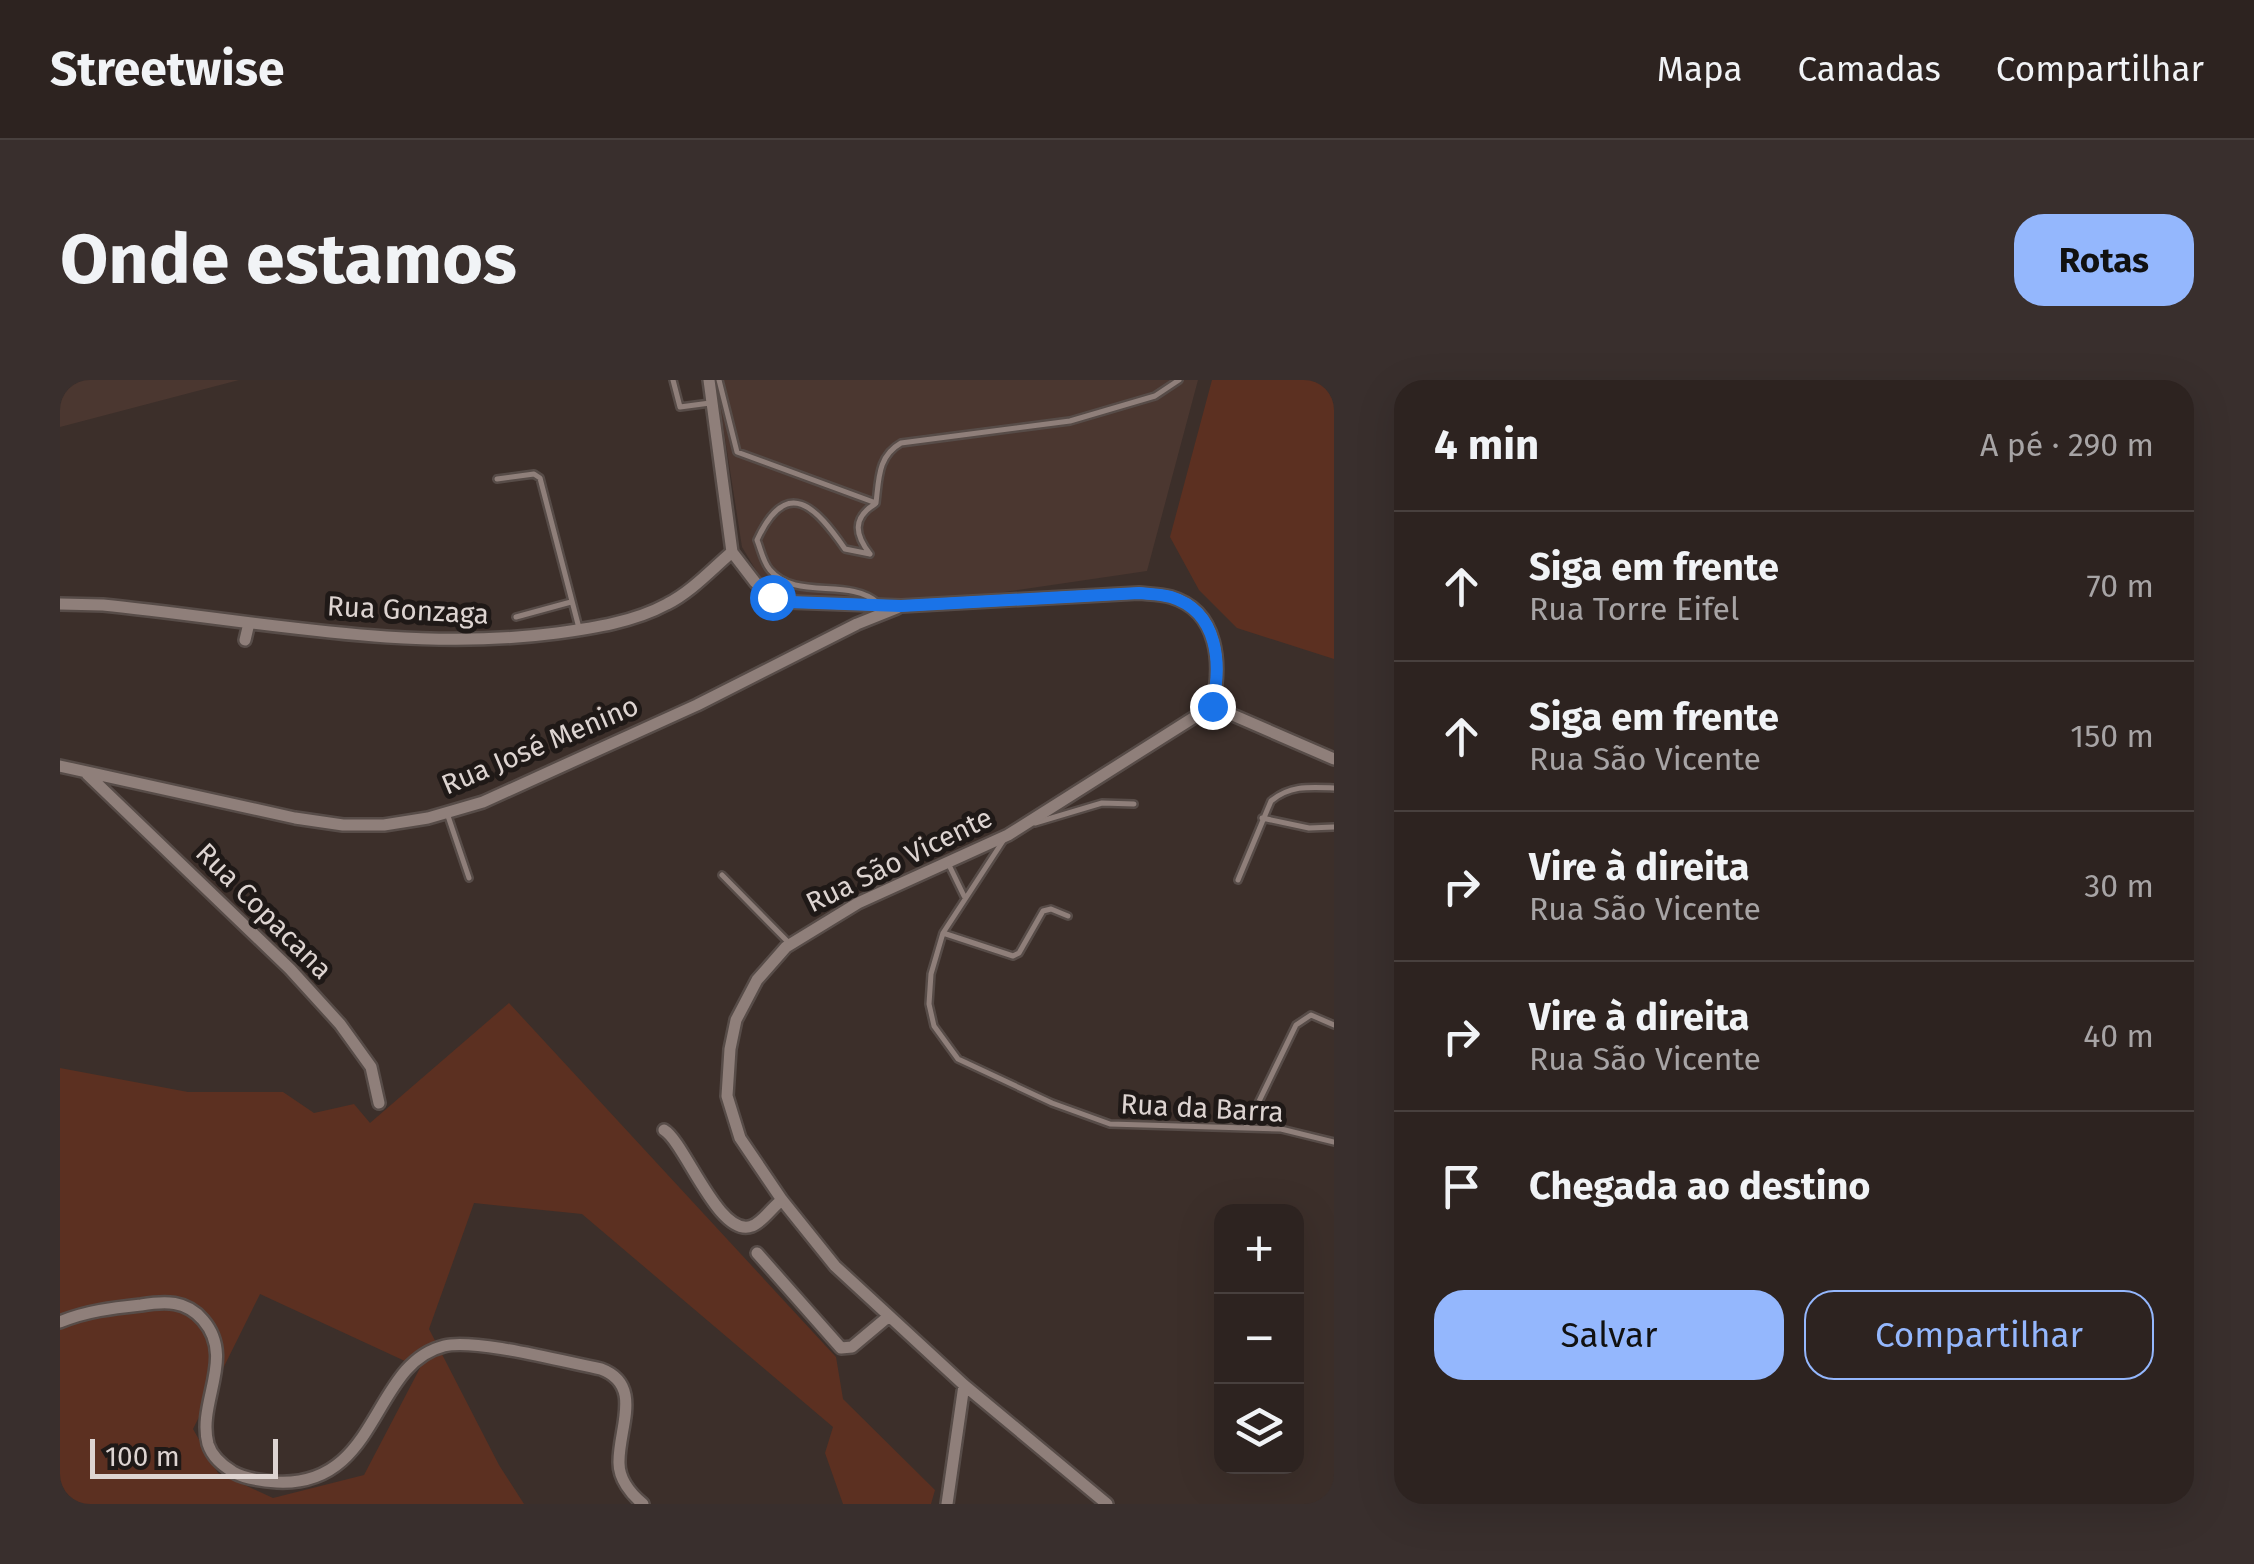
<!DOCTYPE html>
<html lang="pt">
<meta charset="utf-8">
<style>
body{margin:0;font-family:"Fira Sans",sans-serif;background:#392f2d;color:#f1f3f6}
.controls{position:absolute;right:30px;bottom:30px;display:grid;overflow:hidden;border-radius:20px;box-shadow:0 10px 40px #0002}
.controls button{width:90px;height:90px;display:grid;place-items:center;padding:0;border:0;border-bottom:2px solid #48403e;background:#2d2320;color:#f1f3f6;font:50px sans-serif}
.scale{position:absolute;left:30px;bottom:25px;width:188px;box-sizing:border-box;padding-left:10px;border:5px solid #ddd4d1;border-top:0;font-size:28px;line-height:35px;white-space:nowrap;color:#ddd4d1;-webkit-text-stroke:8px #1f1917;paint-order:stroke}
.stop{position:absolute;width:30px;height:30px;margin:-22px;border:8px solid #1a73e8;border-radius:50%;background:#fff}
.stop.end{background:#1a73e8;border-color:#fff;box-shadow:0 2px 10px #0008}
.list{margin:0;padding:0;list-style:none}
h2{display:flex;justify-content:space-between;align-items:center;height:130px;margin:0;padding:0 40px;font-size:42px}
h2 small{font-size:32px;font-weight:400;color:#a7a4a5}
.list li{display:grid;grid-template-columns:65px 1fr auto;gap:30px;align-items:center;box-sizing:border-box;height:150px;padding:0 40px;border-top:2px solid #48403e}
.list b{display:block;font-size:38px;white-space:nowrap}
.list p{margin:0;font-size:32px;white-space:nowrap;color:#a7a4a5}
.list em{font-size:32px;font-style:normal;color:#a7a4a5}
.actions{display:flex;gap:20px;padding:30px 40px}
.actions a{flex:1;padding:22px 0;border:2px solid #94b7fd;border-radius:30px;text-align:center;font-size:35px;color:#94b7fd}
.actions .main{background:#94b7fd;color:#111}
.icon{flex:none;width:55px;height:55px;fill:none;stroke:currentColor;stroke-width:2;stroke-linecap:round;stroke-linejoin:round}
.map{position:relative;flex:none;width:1274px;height:1124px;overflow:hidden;border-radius:30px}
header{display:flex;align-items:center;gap:60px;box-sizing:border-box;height:140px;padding:0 50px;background:#2d2320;border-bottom:2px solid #48403e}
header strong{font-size:48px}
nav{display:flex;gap:55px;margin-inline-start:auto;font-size:35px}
.intro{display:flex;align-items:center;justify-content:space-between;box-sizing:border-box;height:240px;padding:0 60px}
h1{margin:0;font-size:70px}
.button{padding:25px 45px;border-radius:30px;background:#94b7fd;color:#111;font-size:35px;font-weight:700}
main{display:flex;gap:60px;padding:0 60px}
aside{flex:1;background:#2d2320;border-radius:30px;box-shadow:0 10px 40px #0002}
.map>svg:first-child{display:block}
.built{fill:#4b3730}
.green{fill:#5c3021;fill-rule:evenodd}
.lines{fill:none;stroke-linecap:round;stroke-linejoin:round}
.lane-casing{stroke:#574c48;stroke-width:10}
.street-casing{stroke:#574c48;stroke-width:16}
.lane{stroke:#8f7f7a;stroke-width:5}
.street{stroke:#8f7f7a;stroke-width:11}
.route{stroke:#1a73e8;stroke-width:12}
.labels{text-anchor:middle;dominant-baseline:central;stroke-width:10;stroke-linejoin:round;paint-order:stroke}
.street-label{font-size:28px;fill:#ddd4d1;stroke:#1f1917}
</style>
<header>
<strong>Streetwise</strong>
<nav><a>Mapa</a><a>Camadas</a><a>Compartilhar</a></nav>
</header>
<div class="intro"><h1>Onde estamos</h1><a class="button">Rotas</a></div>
<main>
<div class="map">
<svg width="1274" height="1124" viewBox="0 0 1274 1124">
<rect width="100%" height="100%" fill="#3c2f2a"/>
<path class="built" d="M 0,0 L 179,0 L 0,47 Z
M 656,0 L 1138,0 L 1087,191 L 903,218 L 824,220 L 732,216 L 711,211 L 700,197 L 682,167 Z"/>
<path class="green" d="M 1152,0 L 1274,0 L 1274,279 L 1177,248 L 1139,210 L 1110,157 Z
M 449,623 L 776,977 L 783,1019 L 875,1110 L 871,1124 L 783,1124 L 765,1073 L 773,1047 L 522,834 L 414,823 L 369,949 L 439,1085 L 464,1124 L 0,1124 L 0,688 L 128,712 L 223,712 L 254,733 L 294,724 L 310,743 ZM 200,914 L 360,988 L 304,1095 L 213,1118 L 158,1093 L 133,1049 Z"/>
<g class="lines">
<defs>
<path id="lane" d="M 613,0 L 620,27 L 650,23
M 659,0 L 677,72 L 816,123
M 437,99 L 474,94 L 480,98 L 519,248
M 816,123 C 819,98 818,76 841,63 L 1010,41 L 1095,16 L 1119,0
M 810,174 L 785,169 C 756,127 727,95 697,160 C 701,170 703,182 710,190 C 736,221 789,197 818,223
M 810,174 C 795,155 792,138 815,124
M 456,237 L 511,222
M 388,436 L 409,498
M 1202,438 L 1249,448 L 1274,447
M 975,443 L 1042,423 L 1074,424
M 943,461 L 883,553 L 871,594 L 869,624 L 874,646 L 898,679 L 992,723 L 1050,744 L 1221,749 L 1274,762
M 888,483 L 904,516
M 662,495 L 728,562
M 1178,500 L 1211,421 C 1230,405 1250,407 1274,408
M 883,553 L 953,576 L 959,573 L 983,531 L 991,529 L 1008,536
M 1186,748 L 1236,645 L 1251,635 L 1274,645"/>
<path id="street" d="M 649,0 L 672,172 L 695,202 L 712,217 L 729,222 L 841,226 L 1079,213 C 1089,214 1101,214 1111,217 C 1159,231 1162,285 1152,326 L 948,455 L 798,523 L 726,567 L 697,600 L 676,640 L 670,669 L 667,716 L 680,758 L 722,820 L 775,886 L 904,1005 L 1047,1124
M 0,224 L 43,225 C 193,240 346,273 497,253 C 533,248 574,242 607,224 C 631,212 651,190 672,172
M 185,260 L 189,243
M 1152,326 L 1274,379
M 0,386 L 235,438 L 283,445 L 324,445 L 368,438 L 423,422 L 637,325 L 797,244 L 837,228
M 27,394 L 230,589 L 280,644 L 311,687 L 319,723
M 604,750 C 625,762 659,859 692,846 C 703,842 712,827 722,820
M 697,873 L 781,968 L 792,967 L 829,936
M 0,942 C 26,931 53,928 81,925 C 105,921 126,920 143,940 C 176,978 137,1022 148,1064 C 152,1077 162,1085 173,1092 C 185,1099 203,1101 217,1102 C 320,1107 311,984 384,966 C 414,958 505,982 541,989 C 584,1005 558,1049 559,1083 C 559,1099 571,1114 583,1124
M 887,1124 L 904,1005"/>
</defs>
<use href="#lane" class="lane-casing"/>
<use href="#street" class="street-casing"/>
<use href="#lane" class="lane"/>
<use href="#street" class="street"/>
</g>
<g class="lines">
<path class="route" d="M 712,217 L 729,222 L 841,226 L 1079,213 C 1089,214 1101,214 1111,217 C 1159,232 1162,285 1152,326"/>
</g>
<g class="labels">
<g class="street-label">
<text transform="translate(348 230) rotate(3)">Rua Gonzaga</text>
<text transform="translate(480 365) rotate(-23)">Rua José Menino</text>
<text transform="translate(839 480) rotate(-26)">Rua São Vicente</text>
<text transform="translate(204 531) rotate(45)">Rua Copacana</text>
<text transform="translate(1142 728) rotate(3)">Rua da Barra</text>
</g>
</g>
</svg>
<div class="controls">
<button>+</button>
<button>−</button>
<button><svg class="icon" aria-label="layers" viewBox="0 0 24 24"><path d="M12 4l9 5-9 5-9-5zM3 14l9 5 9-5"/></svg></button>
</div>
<div class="scale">100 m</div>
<div class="stop" style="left:712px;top:217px"></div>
<div class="stop end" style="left:1152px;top:326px"></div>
</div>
<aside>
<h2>4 min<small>A pé · 290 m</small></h2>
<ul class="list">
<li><svg class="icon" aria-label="ahead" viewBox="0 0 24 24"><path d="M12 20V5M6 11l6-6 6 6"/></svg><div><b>Siga em frente</b><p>Rua Torre Eifel</p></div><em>70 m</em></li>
<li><svg class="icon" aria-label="ahead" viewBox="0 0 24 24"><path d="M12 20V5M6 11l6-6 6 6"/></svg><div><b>Siga em frente</b><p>Rua São Vicente</p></div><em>150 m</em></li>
<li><svg class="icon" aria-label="right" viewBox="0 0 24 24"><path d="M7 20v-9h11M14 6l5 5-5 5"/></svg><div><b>Vire à direita</b><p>Rua São Vicente</p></div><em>30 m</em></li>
<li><svg class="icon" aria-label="right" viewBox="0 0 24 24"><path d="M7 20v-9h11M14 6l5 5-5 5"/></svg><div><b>Vire à direita</b><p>Rua São Vicente</p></div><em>40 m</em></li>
<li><svg class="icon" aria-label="arrive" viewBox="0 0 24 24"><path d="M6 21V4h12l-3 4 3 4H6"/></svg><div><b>Chegada ao destino</b></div></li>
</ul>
<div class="actions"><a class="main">Salvar</a><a>Compartilhar</a></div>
</aside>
</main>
